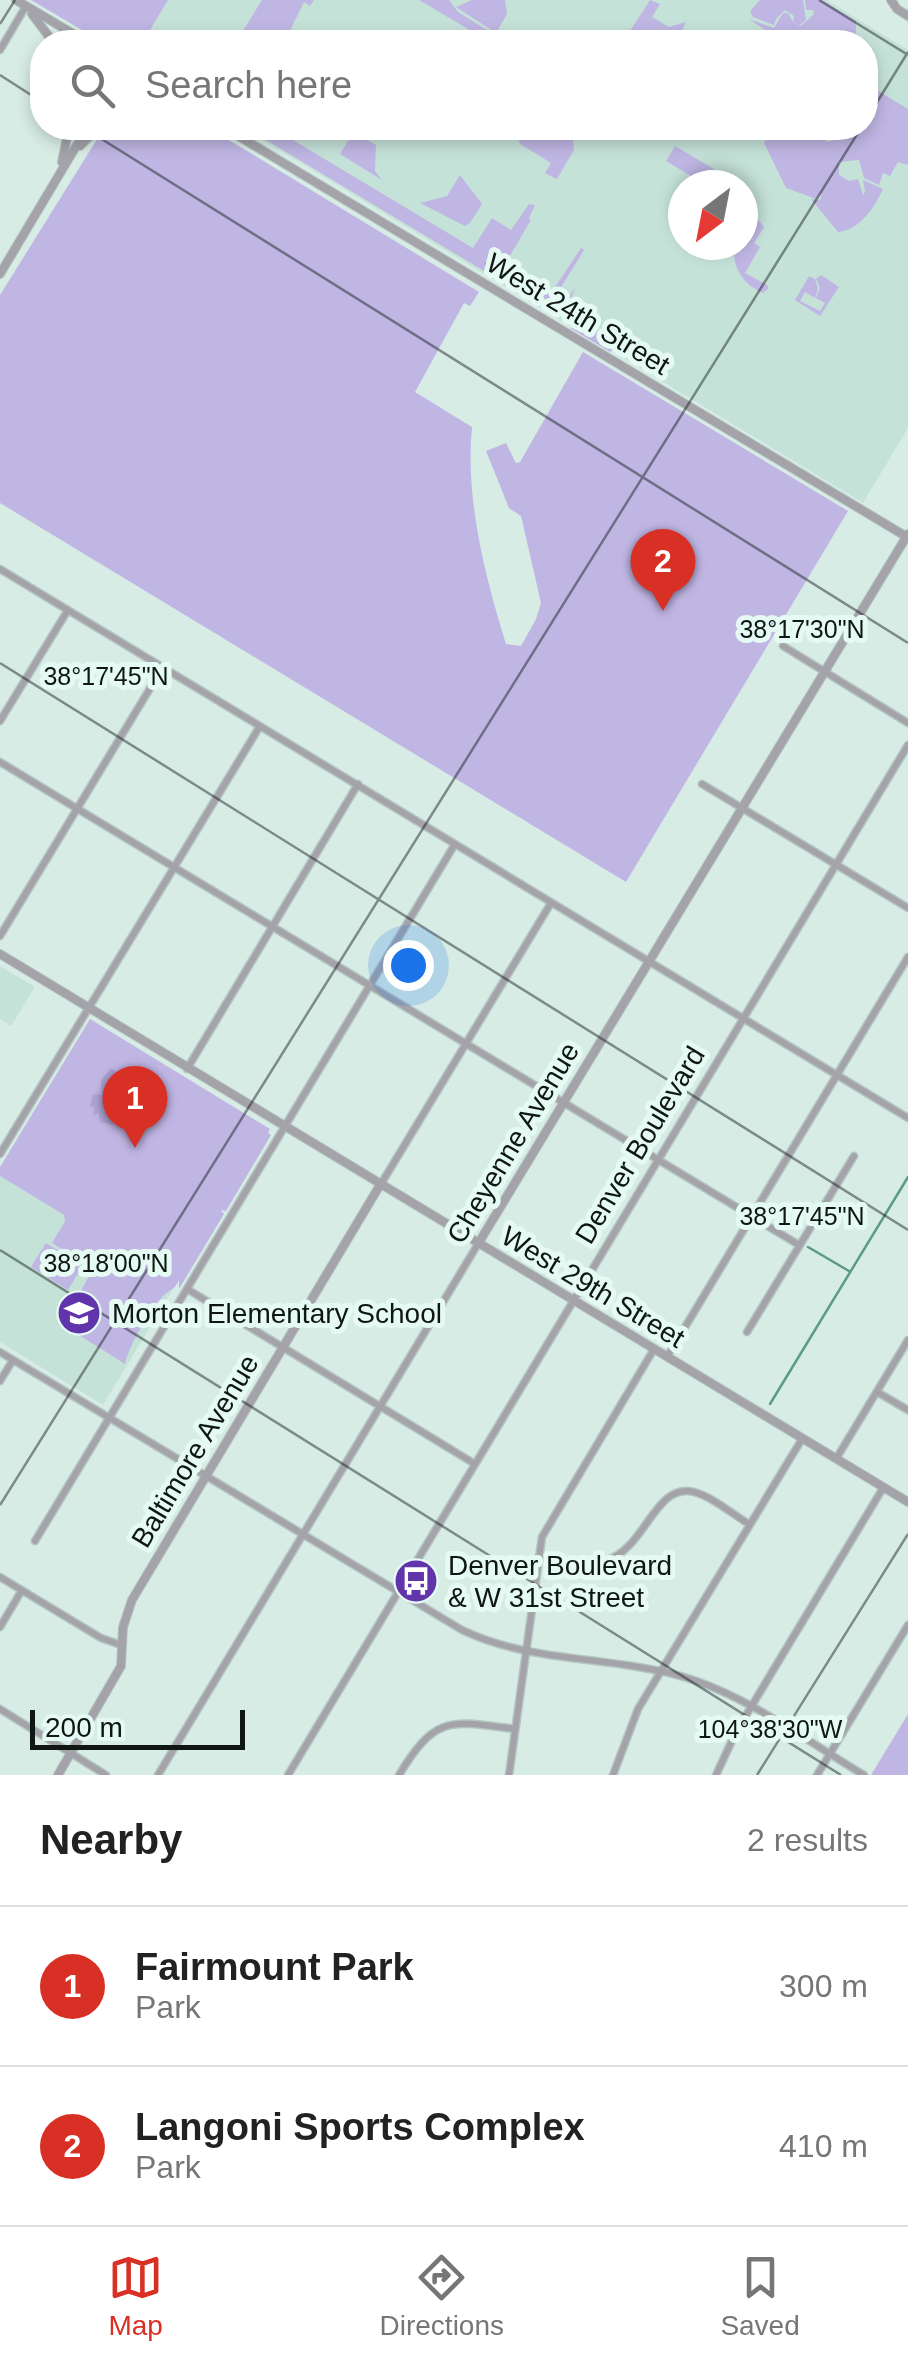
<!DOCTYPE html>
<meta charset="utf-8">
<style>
body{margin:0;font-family:Arial,sans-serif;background:#f6f6f6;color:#222}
.compass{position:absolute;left:668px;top:170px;width:90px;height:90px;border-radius:50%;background:#fff;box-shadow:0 5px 15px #0003;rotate:212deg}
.scale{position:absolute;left:30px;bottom:25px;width:215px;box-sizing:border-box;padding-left:10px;border:5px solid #0f1614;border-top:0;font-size:28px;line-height:35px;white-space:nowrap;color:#0f1614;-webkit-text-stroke:8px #e5faf3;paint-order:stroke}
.you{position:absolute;left:408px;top:965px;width:35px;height:35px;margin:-25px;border:8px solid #fff;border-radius:50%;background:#1a73e8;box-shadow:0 0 0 15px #1a73e833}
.badge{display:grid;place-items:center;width:65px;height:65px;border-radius:50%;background:#d93025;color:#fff;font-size:32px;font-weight:700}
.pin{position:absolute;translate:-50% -82px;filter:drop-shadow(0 2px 5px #0008)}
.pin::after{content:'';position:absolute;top:52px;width:35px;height:30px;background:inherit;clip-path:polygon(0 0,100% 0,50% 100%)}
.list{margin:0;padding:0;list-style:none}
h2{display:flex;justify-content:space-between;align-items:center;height:130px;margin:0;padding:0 40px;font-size:42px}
h2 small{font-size:32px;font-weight:400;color:#767676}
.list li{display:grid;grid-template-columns:65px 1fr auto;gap:30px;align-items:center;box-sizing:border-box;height:160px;padding:0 40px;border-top:2px solid #e0e0e0}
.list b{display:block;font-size:38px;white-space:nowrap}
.list p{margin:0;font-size:32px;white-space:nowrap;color:#767676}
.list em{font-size:32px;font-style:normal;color:#767676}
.icon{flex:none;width:55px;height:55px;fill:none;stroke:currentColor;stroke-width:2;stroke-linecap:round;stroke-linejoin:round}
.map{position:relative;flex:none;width:908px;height:1775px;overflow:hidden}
.search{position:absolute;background:#fff;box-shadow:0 5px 15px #0003;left:30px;right:30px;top:30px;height:110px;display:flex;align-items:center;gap:25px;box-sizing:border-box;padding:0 35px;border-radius:40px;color:#767676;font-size:38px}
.sheet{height:450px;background:#fff}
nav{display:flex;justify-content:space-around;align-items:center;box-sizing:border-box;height:140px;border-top:2px solid #e0e0e0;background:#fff;font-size:28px;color:#767676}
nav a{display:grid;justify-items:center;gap:5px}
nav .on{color:#d93025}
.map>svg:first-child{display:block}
.built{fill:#c5e2d9;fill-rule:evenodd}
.green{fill:#c0b6e4}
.forest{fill:#b0a4d4}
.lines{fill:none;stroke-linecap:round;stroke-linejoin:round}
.stream{stroke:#5c9a89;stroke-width:2.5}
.minor-casing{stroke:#b4c5c0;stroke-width:9}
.tertiary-casing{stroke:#b4c5c0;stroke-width:10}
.minor{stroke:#a4a3aa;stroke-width:6}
.tertiary{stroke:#a4a3aa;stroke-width:8}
.ticks{fill:none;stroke:#0f1614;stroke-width:2.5;stroke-opacity:0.45}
.labels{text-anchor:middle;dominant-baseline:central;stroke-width:10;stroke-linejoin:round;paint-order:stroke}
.street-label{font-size:28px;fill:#0f1614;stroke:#e5faf3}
.poi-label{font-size:28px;fill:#0f1614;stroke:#e5faf3;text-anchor:start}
.ticks-label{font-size:25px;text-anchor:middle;fill:#0f1614;stroke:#e5faf3;stroke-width:10;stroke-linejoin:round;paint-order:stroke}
</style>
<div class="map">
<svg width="908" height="1775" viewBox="0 0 908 1775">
<rect width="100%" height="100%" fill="#d8ece6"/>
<path class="built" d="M 168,0 L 827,0 L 908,50 L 908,428 L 863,503 L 243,128 L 866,128 L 866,42 L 143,42 ZM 683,185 L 743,185 L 743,245 L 683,245 Z
M 0,966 L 35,987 L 11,1026 L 0,1019 Z
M 0,1176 L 176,1284 L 103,1405 L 0,1342 Z"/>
<path class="green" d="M 31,0 L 168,0 L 143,42 L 102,42 Z
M 262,0 L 314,0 L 310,6 L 304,2 L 285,41 L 273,34 L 266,42 L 251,34 L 245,42 L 236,42 Z
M 419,0 L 449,0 L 458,12 L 500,38 L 500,42 L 490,42 Z
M 472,0 L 505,0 L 507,14 L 496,33 L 456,7 Z
M 650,0 L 660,4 L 652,17 L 669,27 L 686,22 L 676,42 L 649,42 L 630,31 Z
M 760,0 L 803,0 L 806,20 L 800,25 L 794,23 L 801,26 L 814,14 L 813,10 L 806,10 L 805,0 L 822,0 L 856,21 L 856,42 L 784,42 L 784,37 L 774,36 L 749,19 L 774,28 L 783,13 L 788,13 L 793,22 L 794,16 L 785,10 L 776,19 L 774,25 L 753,17 L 750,11 Z
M 866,64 L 872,87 L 908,109 L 908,165 L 898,162 L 890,176 L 883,173 L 879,185 L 864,178 L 859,160 L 839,162 L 839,175 L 849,181 L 858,179 L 863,195 L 865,192 L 863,180 L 883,189 C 874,208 860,230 838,232 L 811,199 L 820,200 L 822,193 L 816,199 L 786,188 L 764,143 L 772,128 L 810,128 L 812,135 L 819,138 L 812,128 L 838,128 L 825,142 L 832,141 L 840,128 L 866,128 Z
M 104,128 L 209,128 L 479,292 L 470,306 L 464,303 L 415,392 L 472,427 C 465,499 485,576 506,644 L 521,646 L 536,619 L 541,603 L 521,516 L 509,508 L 486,451 L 506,443 L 516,463 L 520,462 L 583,352 L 848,511 L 626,882 L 0,503 L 0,295 Z
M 246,128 L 273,128 L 473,248 L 492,218 L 511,230 L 529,204 L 535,205 L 529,218 L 531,220 L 498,276 L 494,277 Z
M 515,128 L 561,128 L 572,134 L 574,150 L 557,179 L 545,173 L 551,163 L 520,144 Z
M 358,134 L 376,145 L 375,171 L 382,180 L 340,154 L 351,136 Z
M 675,146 L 734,181 L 739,185 L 706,185 L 666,161 Z
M 460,175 L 482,204 L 470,223 L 465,226 L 420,203 L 447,196 Z
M 750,209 L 764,227 L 754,243 L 760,247 L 745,273 L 767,285 L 769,288 L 763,293 C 742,284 733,268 733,245 L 743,245 L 743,222 L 747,218 L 743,212 Z
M 581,248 L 584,250 L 552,302 L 542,297 L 540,299 L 543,307 L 498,280 L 505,268 L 542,291 L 551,293 Z
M 821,275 L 839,287 L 820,316 L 795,300 L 809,276 L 815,279 L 818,289 L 815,298 L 805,292 L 800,301 L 820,311 L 825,303 L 816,298 L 820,288 L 816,279 Z
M 576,287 L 567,307 L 570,313 L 617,341 L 610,352 L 570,328 L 576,327 L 570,313 L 561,307 Z
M 90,1019 L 270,1129 L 268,1133 L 271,1135 L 226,1211 L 221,1210 L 224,1214 L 179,1289 L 179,1280 C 175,1290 170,1289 162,1297 C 150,1310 128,1347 125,1364 L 63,1325 L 93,1268 L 52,1243 L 65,1221 L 64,1215 L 0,1176 L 0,1167 Z
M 46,1243 L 83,1265 L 68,1290 L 31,1267 Z
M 908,1714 L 908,1775 L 871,1775 Z"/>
<path class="forest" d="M 111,1068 L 121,1076 L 116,1092 L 121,1107 L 113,1111 L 116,1121 L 112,1125 L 100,1122 L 98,1113 L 93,1116 L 94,1108 L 90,1106 L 93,1094 L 102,1095 L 101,1080 Z"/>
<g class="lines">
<path class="stream" d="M 486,264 L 498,271
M 504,275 L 540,298 L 544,291
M 808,1247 L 849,1271
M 770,1404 L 908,1177"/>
<defs>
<path id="minor" d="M 0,50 L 26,6
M 0,569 L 908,1118
M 783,646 L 908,723
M 0,721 L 68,610
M 0,762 L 799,1245
M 702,784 L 908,908
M 0,936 L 163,667
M 187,1069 L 358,784
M 0,1154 L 260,726
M 381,1184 L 551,903
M 187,1289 L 475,1464
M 747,1332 L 854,1156
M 0,1352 L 462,1630 C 529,1662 602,1656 673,1674 C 742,1691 803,1739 864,1775
M 667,1357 L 908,957
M 0,1381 L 13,1360
M 877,1392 L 908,1410
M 836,1459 L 908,1340
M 35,1541 L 455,844
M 537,1558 C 559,1561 584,1567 607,1560 C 646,1548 655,1482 694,1492 C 713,1497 732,1514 749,1524
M 0,1577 L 101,1638 L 121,1645
M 0,1627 L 22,1590
M 0,1709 L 106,1775
M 158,1775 L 478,1244
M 288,1775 L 908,745
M 399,1775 C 436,1714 450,1721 515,1729
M 509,1775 L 542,1537 L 654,1349
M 613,1775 L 638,1709 L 802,1439
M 716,1775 L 736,1732 L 883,1488
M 817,1775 L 908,1625"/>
<path id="tertiary" d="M 16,0 L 87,42
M 891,0 L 897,9 L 908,16
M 32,14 L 53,42
M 225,128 L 907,537
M 80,146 L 98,128
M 62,162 L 69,128
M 0,274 L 87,128
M 0,954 L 908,1502
M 478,1244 L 908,534
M 58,1775 L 121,1666 L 123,1627 L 132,1600 L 380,1185"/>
</defs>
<use href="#minor" class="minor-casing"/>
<use href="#tertiary" class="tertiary-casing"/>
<use href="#minor" class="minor"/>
<use href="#tertiary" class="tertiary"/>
</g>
<path class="ticks" d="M 819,0 L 908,55M 0,24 L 15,0M 0,75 L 42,102M 866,120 L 908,52M 84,128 L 908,643M 0,663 L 908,1230M 0,1250 L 841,1775M 0,1505 L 861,128M 757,1775 L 908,1534"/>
<defs>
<symbol id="school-disc" viewBox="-11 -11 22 22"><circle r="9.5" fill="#6134ac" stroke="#e5faf3"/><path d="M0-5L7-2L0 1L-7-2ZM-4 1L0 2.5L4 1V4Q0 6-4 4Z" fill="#fff"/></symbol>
<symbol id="bus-disc" viewBox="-11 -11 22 22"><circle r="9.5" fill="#6134ac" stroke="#e5faf3"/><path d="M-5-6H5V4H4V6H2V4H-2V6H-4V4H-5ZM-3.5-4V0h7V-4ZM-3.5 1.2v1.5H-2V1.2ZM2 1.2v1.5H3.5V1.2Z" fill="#fff"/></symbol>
</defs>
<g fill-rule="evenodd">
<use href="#school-disc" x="54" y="1288" width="50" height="50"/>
<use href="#bus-disc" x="391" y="1556" width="50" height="50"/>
</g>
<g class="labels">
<g class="street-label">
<text transform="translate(578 314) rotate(31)">West 24th Street</text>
<text transform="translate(513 1143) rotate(-59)">Cheyenne Avenue</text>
<text transform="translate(640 1145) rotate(-59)">Denver Boulevard</text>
<text transform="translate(593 1287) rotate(31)">West 29th Street</text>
<text transform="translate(195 1451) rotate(-59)">Baltimore Avenue</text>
</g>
<g class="poi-label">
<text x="112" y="1313">Morton Elementary School</text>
<text x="448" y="1565">Denver Boulevard<tspan x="448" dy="32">&amp; W 31st Street</tspan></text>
</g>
</g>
<g class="ticks-label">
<text x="802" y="638">38°17'30"N</text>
<text x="106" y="685">38°17'45"N</text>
<text x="802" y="1225">38°17'45"N</text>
<text x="106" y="1272">38°18'00"N</text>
<text x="770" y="1738">104°38'30"W</text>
</g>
</svg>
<svg class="compass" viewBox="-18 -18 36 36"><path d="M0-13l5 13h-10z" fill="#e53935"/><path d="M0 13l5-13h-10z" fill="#767676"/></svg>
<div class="scale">200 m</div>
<div class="you"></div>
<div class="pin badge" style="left:135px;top:1148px">1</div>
<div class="pin badge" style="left:663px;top:611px">2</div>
<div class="search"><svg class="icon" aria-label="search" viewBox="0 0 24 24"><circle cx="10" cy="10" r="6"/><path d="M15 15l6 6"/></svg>Search here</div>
</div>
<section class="sheet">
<h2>Nearby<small>2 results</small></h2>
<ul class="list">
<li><span class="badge">1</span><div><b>Fairmount Park</b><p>Park</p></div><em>300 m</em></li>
<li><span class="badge">2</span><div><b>Langoni Sports Complex</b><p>Park</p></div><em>410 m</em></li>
</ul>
</section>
<nav>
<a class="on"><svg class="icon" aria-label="map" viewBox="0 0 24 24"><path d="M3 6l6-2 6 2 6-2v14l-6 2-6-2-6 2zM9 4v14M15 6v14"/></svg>Map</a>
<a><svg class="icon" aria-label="directions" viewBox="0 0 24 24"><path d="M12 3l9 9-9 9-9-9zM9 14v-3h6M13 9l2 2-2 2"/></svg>Directions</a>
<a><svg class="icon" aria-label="saved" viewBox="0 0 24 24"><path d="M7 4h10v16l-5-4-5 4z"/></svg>Saved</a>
</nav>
